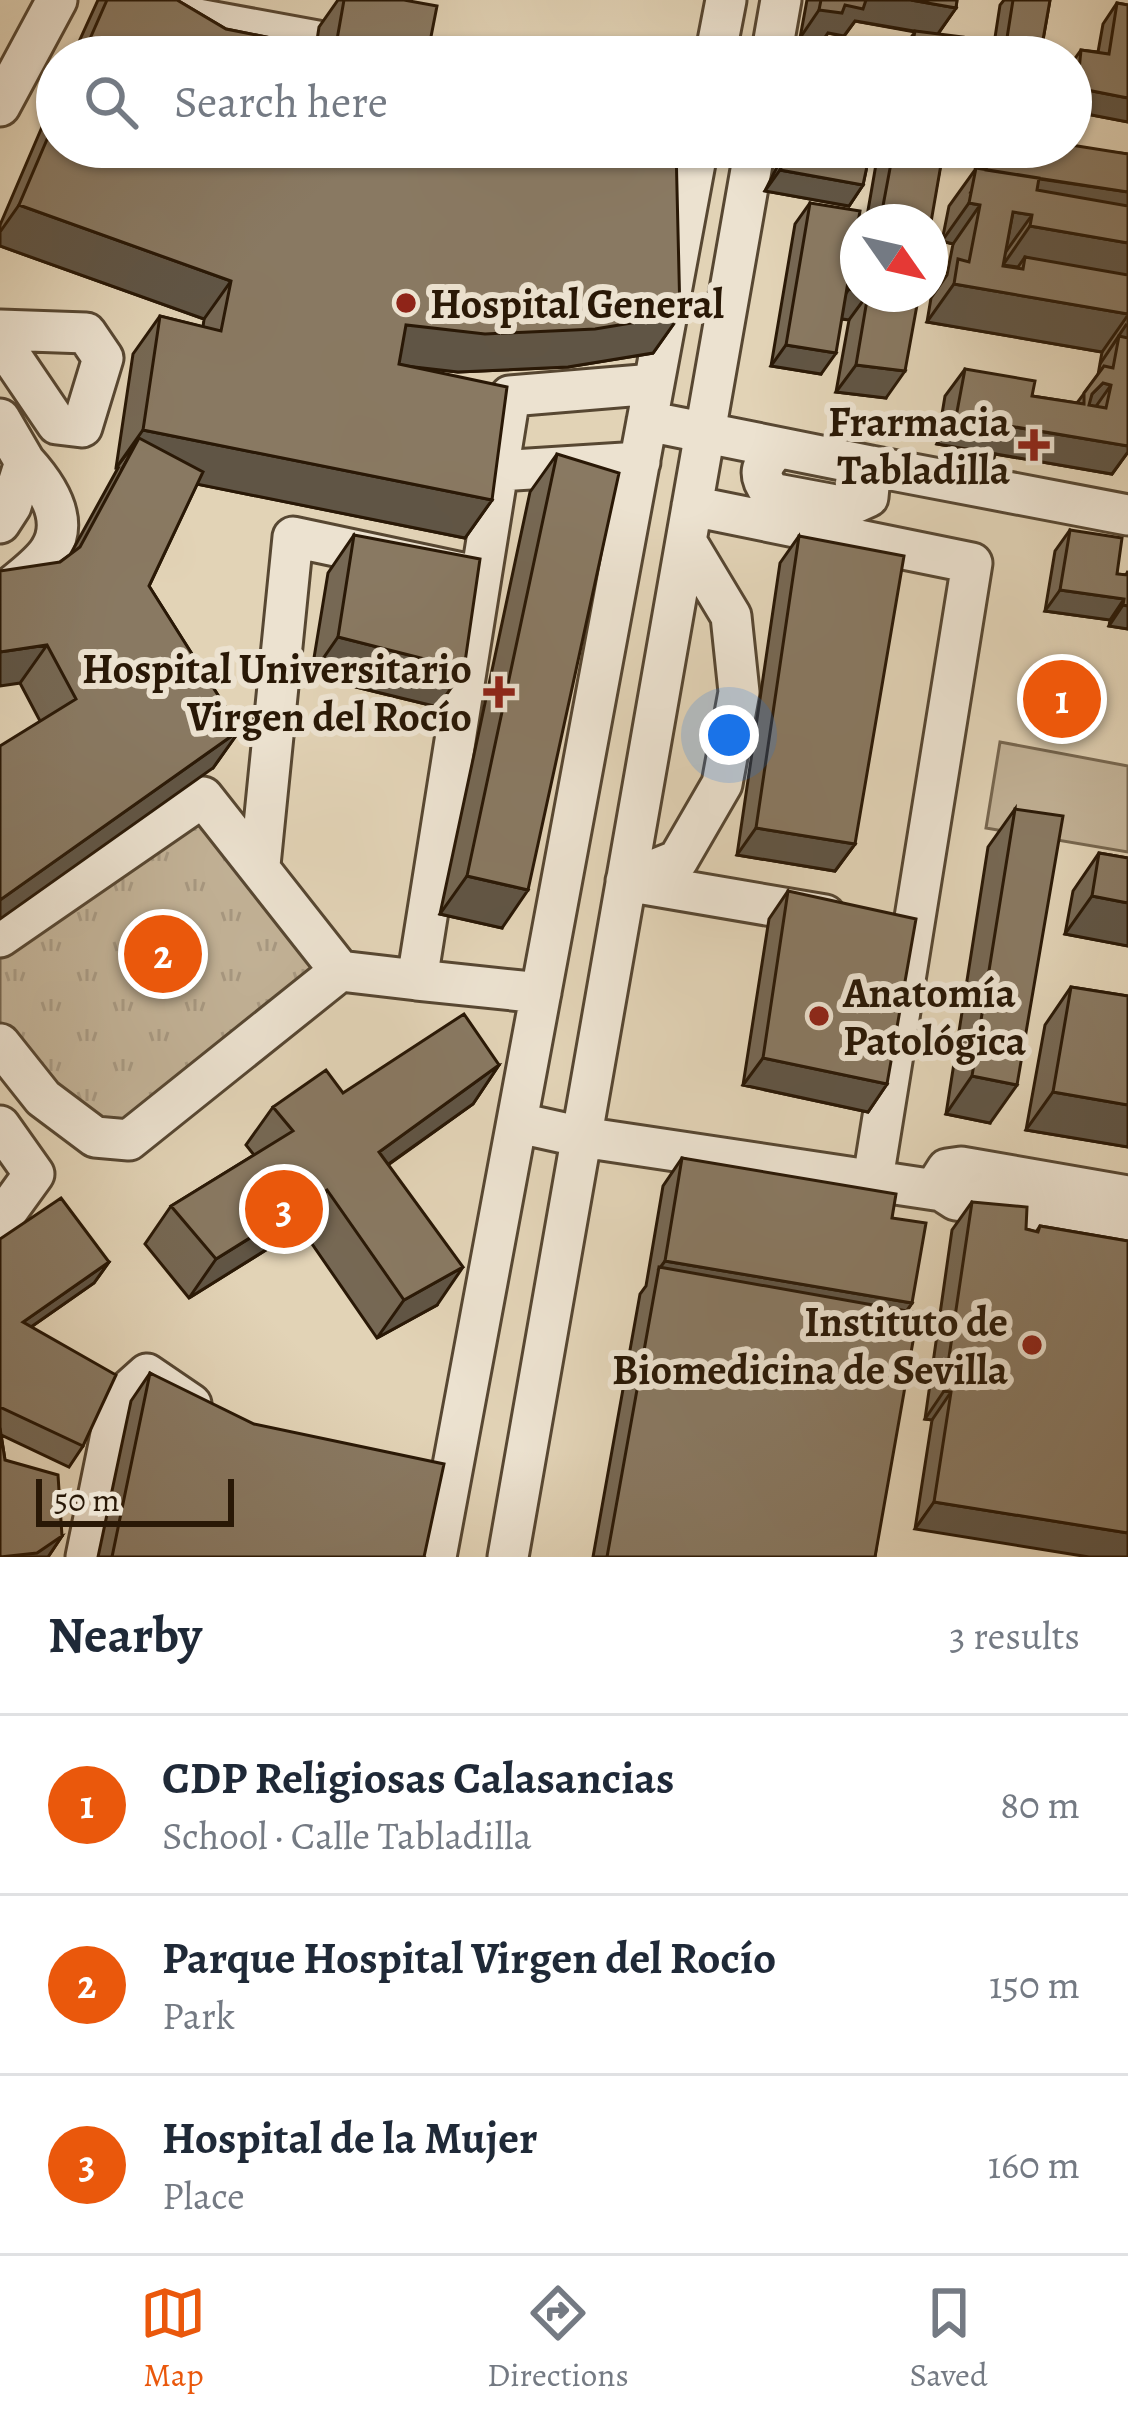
<!DOCTYPE html>
<meta charset="utf-8">
<style>
body{margin:0;font-family:Alegreya,serif;background:#f2f2f3;color:#1f2937}
.compass{position:absolute;left:840px;top:204px;width:108px;height:108px;border-radius:50%;background:#fff;box-shadow:0 3px 9px #0004;rotate:124deg}
.scale{position:absolute;left:36px;bottom:30px;width:198px;box-sizing:border-box;padding-left:12px;border:6px solid #291806;border-top:0;font-size:33px;line-height:42px;white-space:nowrap;color:#291806;-webkit-text-stroke:9px #ece2d0;paint-order:stroke}
.you{position:absolute;left:729px;top:735px;width:42px;height:42px;margin:-30px;border:9px solid #fff;border-radius:50%;background:#1a73e8;box-shadow:0 0 0 18px #1a73e833}
.badge{display:grid;place-items:center;width:78px;height:78px;border-radius:50%;background:#ea580c;color:#fff;font-size:39px;font-weight:700}
.pin{position:absolute;translate:-50% -50%;border:6px solid #fff;box-shadow:0 3px 12px #0006}
.list{margin:0;padding:0;list-style:none}
h2{display:flex;justify-content:space-between;align-items:center;height:156px;margin:0;padding:0 48px;font-size:51px}
h2 small{font-size:39px;font-weight:400;color:#747a83}
.list li{display:grid;grid-template-columns:78px 1fr auto;gap:36px;align-items:center;box-sizing:border-box;height:180px;padding:0 48px;border-top:3px solid #e0e1e3}
.list b{display:block;font-size:45px;white-space:nowrap}
.list p{margin:0;font-size:39px;white-space:nowrap;color:#747a83}
.list em{font-size:39px;font-style:normal;color:#747a83}
.icon{flex:none;width:66px;height:66px;fill:none;stroke:currentColor;stroke-width:2;stroke-linecap:round;stroke-linejoin:round}
.map{position:relative;flex:none;width:1128px;height:1557px;overflow:hidden}
.search{position:absolute;background:#fff;box-shadow:0 3px 9px #0004;left:36px;right:36px;top:36px;height:132px;display:flex;align-items:center;gap:30px;box-sizing:border-box;padding:0 42px;border-radius:66px;color:#747a83;font-size:45px}
.sheet{height:696px;background:#fff}
nav{display:flex;justify-content:space-around;align-items:center;box-sizing:border-box;height:168px;border-top:3px solid #e0e1e3;background:#fff;font-size:33px;color:#747a83}
nav a{display:grid;justify-items:center;gap:6px}
nav .on{color:#ea580c}
.map>svg:first-child{display:block}
.park{fill:url(#park-tufts);stroke:#76664f;stroke-width:3}
.pitch{fill:#c3b398;stroke:#76664f;stroke-width:3}
.lines{fill:none;stroke-linecap:round;stroke-linejoin:round}
.minor-casing{stroke:#574732;stroke-width:45}
.minor{stroke:#ece2d0;stroke-width:39}
.wall{fill:#766854;stroke:#291806;stroke-width:3}
.shaded-wall{fill:#605545;stroke:#291806;stroke-width:3}
.building{fill:#897962;stroke:#291806;stroke-width:3;fill-rule:evenodd}
.poi-dot{fill:#8f2418;stroke:#ece2d0;stroke-width:4.5}
.labels{text-anchor:middle;dominant-baseline:central;stroke-width:12;stroke-linejoin:round;paint-order:stroke}
.poi-label{font-size:42px;font-weight:bold;fill:#291806;stroke:#ece2d0;text-anchor:end}
</style>
<div class="map">
<svg width="1128" height="1557" viewBox="0 0 1128 1557">
<defs>
<pattern id="park-tufts" width="24" height="20" patternUnits="userSpaceOnUse" patternTransform="scale(3)"><rect width="24" height="20" fill="#c3b398"/><path d="M3 7l-1-3M5 7V3M7 7l1-3M15 17l-1-3M17 17v-4M19 17l1-3" fill="none" stroke="#a89982"/></pattern>
</defs>
<rect width="100%" height="100%" fill="#e2d3b6"/>
<filter id="stains"><feTurbulence type="fractalNoise" baseFrequency=".00167" numOctaves="4"/><feColorMatrix values="0 0 0 0 .2 0 0 0 0 .09 0 0 0 0 .02 0 0 0 .5 -.17"/></filter>
<radialGradient id="worn" r=".72"><stop offset=".6" stop-color="#630" stop-opacity="0"/><stop offset="1" stop-color="#630" stop-opacity=".3"/></radialGradient>
<path class="park" d="M 203,797 L 340,971 L 129,1140 L 0,1044 L 0,937 Z"/>
<path class="pitch" d="M 1000,742 L 1128,766 L 1128,852 L 986,828 Z"/>
<g class="lines">
<defs>
<path id="minor" d="M 139,0 L 176,15 L 317,41
M 715,57 L 726,0
M 771,57 L 781,0
M 0,106 L 57,0
M 0,330 L 86,333 L 103,358 L 82,427 L 57,424 L 0,340
M 0,419 L 25,462 L 11,506 L 0,523
M 647,421 L 871,466 L 868,497 L 846,507 L 771,493 C 757,475 760,466 776,449
M 871,466 L 1128,515
M 498,471 L 640,462
M 692,506 L 972,563 L 873,1179
M 481,577 L 510,396 L 654,384
M 0,590 L 7,591 C 20,579 41,565 50,550 C 70,519 46,485 25,462
M 626,881 L 678,860 L 722,784 L 739,692 L 731,616 L 686,541
M 626,881 L 825,915
M 0,937 L 203,797 L 340,971
M 417,980 L 541,993
M 0,1044 L 43,1098 L 95,1137 L 129,1140 L 340,971 L 417,980 L 481,577 L 293,537 L 260,865
M 519,1123 L 582,1137 L 942,1191
M 0,1126 L 34,1174 L 0,1221
M 1128,1196 L 961,1167 L 947,1169 L 940,1180 L 942,1191 L 956,1200 L 1128,1227
M 86,1557 L 118,1400 L 147,1374 L 191,1404
M 436,1557 L 698,147
M 508,1557 L 755,147"/>
</defs>
<use href="#minor" class="minor-casing"/>
<use href="#minor" class="minor"/>
</g>
<path class="wall" d="M 98,0 L 177,0 L 226,29 L 316,47 L 319,27 L 338,0 L 404,0 L 427,57 L 72,57 Z
M 807,0 L 957,0 L 956,8 L 938,34 L 959,57 L 897,57 L 915,32 L 855,21 L 844,36 L 828,33 L 823,40 L 800,38 Z
M 1004,0 L 1050,0 L 1040,57 L 992,57 L 1000,5 Z
M 1117,3 L 1128,5 L 1128,122 L 1071,111 L 1071,64 L 1081,50 L 1098,52 L 1103,24 Z
M 57,92 L 57,147 L 680,315 L 653,353 L 568,367 L 458,372 L 411,367 L 492,500 L 465,538 L 197,484 L 149,586 L 240,730 L 213,768 L 40,721 L 20,683 L 60,562 L 70,555 L 118,468 L 116,468 L 133,354 L 160,316 L 203,327 L 204,319 L 0,246 L 0,225 Z
M 787,147 L 871,147 L 863,185 L 849,206 L 765,191 Z
M 879,147 L 944,147 L 930,222 L 866,222 Z
M 982,147 L 1071,147 L 1128,154 L 1128,452 L 1112,474 L 937,444 L 945,396 L 965,369 L 1032,396 L 1077,403 L 1098,375 L 1102,352 L 927,322 L 931,298 L 947,275 L 953,244 L 942,241 L 949,206 L 975,170 L 978,153 Z
M 810,203 L 855,241 L 858,236 L 919,294 L 886,398 L 836,392 L 849,320 L 841,319 L 821,374 L 771,366 L 795,224 Z
M 557,454 L 502,928 L 440,914 L 530,492 Z
M 1070,530 L 1117,574 L 1126,575 L 1128,571 L 1128,629 L 1109,626 L 1110,620 L 1045,611 L 1055,551 Z
M 354,535 L 438,707 L 311,676 L 328,573 Z
M 799,536 L 855,844 L 835,871 L 737,855 L 780,563 Z
M 1015,809 L 990,1123 L 946,1114 L 988,847 Z
M 1099,853 L 1128,858 L 1128,946 L 1065,934 L 1073,891 Z
M 788,891 L 887,1084 L 868,1112 L 743,1085 L 769,919 Z
M 1071,987 L 1128,996 L 1128,1147 L 1026,1130 L 1045,1025 Z
M 499,1065 L 473,1104 L 388,1165 L 437,1305 L 377,1338 L 301,1228 L 189,1298 L 145,1244 L 171,1206 L 254,1155 L 246,1145 L 273,1107 Z
M 682,1158 L 892,1218 L 912,1303 L 907,1311 L 875,1557 L 593,1557 L 640,1294 L 646,1286 L 663,1186 Z
M 972,1202 L 1026,1229 L 1036,1232 L 1040,1226 L 1128,1241 L 915,1529 L 932,1420 L 925,1419 L 952,1230 Z
M 0,1239 L 109,1262 L 94,1283 L 31,1327 L 83,1446 L 69,1467 L 1,1435 L 5,1460 L 62,1536 L 48,1557 L 0,1557 Z
M 150,1373 L 424,1557 L 98,1557 L 131,1401 Z"/>
<path class="shaded-wall" d="M 863,0 L 911,0 L 956,8 L 937,35 L 855,21 L 844,36 L 828,33 L 823,40 L 800,38 L 819,10 Z
M 1082,89 L 1128,98 L 1128,122 L 1071,111 L 1071,104 Z
M 780,170 L 863,185 L 849,206 L 765,191 Z
M 986,171 L 1128,192 L 1128,215 L 971,192 Z
M 969,203 L 980,205 L 953,244 L 942,241 Z
M 19,205 L 231,281 L 204,319 L 0,246 L 0,232 Z
M 1013,212 L 1032,215 L 1005,253 Z
M 1030,226 L 1128,243 L 1128,286 L 1025,257 L 1018,267 L 1003,265 Z
M 954,284 L 1128,314 L 1128,315 L 1102,352 L 927,322 Z
M 849,289 L 858,291 L 858,294 L 868,294 L 849,320 L 830,317 Z
M 680,315 L 653,353 L 568,367 L 458,372 L 379,363 L 406,325 Z
M 1126,325 L 1128,326 L 1128,368 L 1119,336 L 1100,364 Z
M 786,345 L 836,353 L 821,374 L 771,366 Z
M 856,365 L 905,371 L 886,398 L 836,392 Z
M 1103,383 L 1111,385 L 1092,412 L 1084,411 L 1092,394 Z
M 956,417 L 1128,446 L 1128,452 L 1112,474 L 937,444 Z
M 143,430 L 492,500 L 465,538 L 122,469 L 139,438 L 116,468 Z
M 981,465 L 992,467 L 987,474 L 976,473 Z
M 1060,590 L 1124,599 L 1110,620 L 1045,611 Z
M 1123,605 L 1128,606 L 1128,629 L 1109,626 Z
M 338,637 L 464,669 L 438,707 L 311,676 Z
M 47,645 L 20,683 L 0,686 L 0,652 Z
M 240,730 L 213,768 L 0,919 L 0,900 Z
M 756,828 L 855,844 L 835,871 L 737,855 Z
M 467,876 L 528,890 L 502,928 L 440,914 Z
M 1092,896 L 1128,903 L 1128,946 L 1065,934 Z
M 763,1058 L 887,1084 L 868,1112 L 743,1085 Z
M 499,1065 L 473,1104 L 352,1190 L 379,1152 Z
M 972,1076 L 1017,1085 L 990,1123 L 946,1114 Z
M 1053,1092 L 1128,1105 L 1128,1147 L 1026,1130 Z
M 327,1190 L 301,1228 L 189,1298 L 216,1259 Z
M 665,1261 L 912,1303 L 893,1330 L 659,1269 Z
M 109,1262 L 94,1283 L 8,1343 L 23,1322 Z
M 463,1267 L 437,1305 L 377,1338 L 404,1300 Z
M 944,1391 L 951,1392 L 932,1420 L 925,1419 Z
M 934,1502 L 1128,1533 L 1128,1557 L 1089,1557 L 915,1529 Z
M 62,1536 L 48,1557 L 1,1557 Z"/>
<path class="building" d="M 107,0 L 177,0 L 226,29 L 335,51 L 344,0 L 404,0 L 437,6 L 427,57 L 82,57 Z
M 821,0 L 866,0 L 863,9 L 845,5 L 842,13 L 819,10 Z
M 911,0 L 957,0 L 956,8 Z
M 1013,0 L 1050,0 L 1040,57 L 1004,57 Z
M 1117,3 L 1128,5 L 1128,98 L 1082,89 L 1085,77 L 1079,70 L 1081,50 L 1109,54 Z
M 915,31 L 963,37 L 959,57 L 910,57 Z
M 57,116 L 57,147 L 676,147 L 680,315 L 595,329 L 485,334 L 406,325 L 399,364 L 507,387 L 492,500 L 143,430 L 160,316 L 221,331 L 231,281 L 19,205 Z
M 1071,145 L 1128,154 L 1128,192 L 986,170 L 990,147 L 1071,147 Z
M 791,147 L 871,147 L 863,185 L 780,170 Z
M 894,147 L 944,147 L 930,228 L 930,222 L 880,222 Z
M 976,168 L 1039,178 L 1037,190 L 1128,206 L 1128,243 L 1030,226 L 1032,215 L 1013,212 L 1003,266 L 1023,269 L 1025,257 L 1128,275 L 1128,314 L 954,284 L 958,259 L 969,262 L 980,205 L 969,203 Z
M 810,203 L 860,211 L 836,353 L 786,345 Z
M 858,239 L 858,291 L 849,289 Z
M 868,294 L 919,294 L 905,371 L 856,365 Z
M 1119,336 L 1128,338 L 1128,446 L 956,417 L 965,369 L 1035,381 L 1032,396 L 1084,404 L 1084,393 L 1104,366 L 1113,368 ZM 1103,383 L 1111,385 L 1106,408 L 1089,405 L 1092,394 Z
M 139,438 L 203,472 L 149,586 L 240,730 L 0,900 L 0,746 L 76,699 L 47,645 L 0,652 L 0,571 L 60,562 L 80,547 Z
M 984,453 L 995,454 L 992,467 L 981,465 Z
M 557,454 L 619,473 L 528,890 L 467,876 Z
M 1070,530 L 1122,538 L 1117,574 L 1128,575 L 1128,606 L 1123,605 L 1124,599 L 1060,590 Z
M 354,535 L 480,559 L 464,669 L 338,637 Z
M 799,536 L 904,556 L 855,844 L 756,828 Z
M 1015,809 L 1063,816 L 1017,1085 L 972,1076 Z
M 1099,853 L 1128,858 L 1128,903 L 1092,896 Z
M 788,891 L 916,919 L 887,1084 L 763,1058 Z
M 1071,987 L 1128,996 L 1128,1105 L 1053,1092 Z
M 464,1014 L 499,1065 L 379,1152 L 463,1267 L 404,1300 L 327,1190 L 216,1259 L 171,1206 L 293,1131 L 273,1107 L 326,1070 L 343,1093 Z
M 682,1158 L 896,1194 L 892,1218 L 926,1223 L 912,1303 L 665,1261 Z
M 61,1198 L 109,1262 L 23,1322 L 116,1375 L 83,1446 L 0,1407 L 0,1239 Z
M 972,1202 L 1027,1207 L 1026,1229 L 1038,1232 L 1040,1226 L 1128,1241 L 1128,1533 L 934,1502 L 951,1392 L 944,1391 Z
M 659,1267 L 918,1313 L 875,1557 L 607,1557 Z
M 150,1373 L 254,1424 L 444,1464 L 424,1557 L 112,1557 Z
M 0,1428 L 5,1460 L 58,1475 L 62,1536 L 37,1553 L 0,1557 Z"/>
<g class="poi-dot">
<circle cx="406" cy="303" r="12"/>
<path d="M1028 427h12v12h12v12h-12v12h-12v-12h-12v-12h12z"/>
<path d="M493 674h12v12h12v12h-12v12h-12v-12h-12v-12h12z"/>
<circle cx="819" cy="1016" r="12"/>
<circle cx="1032" cy="1345" r="12"/>
</g>
<g class="labels">
<g class="poi-label">
<text x="430" y="303" text-anchor="start">Hospital General</text>
<text x="1010" y="421">Frarmacia<tspan x="1010" dy="48">Tabladilla</tspan></text>
<text x="472" y="668">Hospital Universitario<tspan x="472" dy="48">Virgen del Rocío</tspan></text>
<text x="843" y="992" text-anchor="start">Anatomía<tspan x="843" dy="48">Patológica</tspan></text>
<text x="1008" y="1321">Instituto de<tspan x="1008" dy="48">Biomedicina de Sevilla</tspan></text>
</g>
</g>
<rect width="100%" height="100%" filter="url(#stains)"/>
<rect width="100%" height="100%" fill="url(#worn)"/>
</svg>
<svg class="compass" viewBox="-18 -18 36 36"><path d="M0-13l5 13h-10z" fill="#e53935"/><path d="M0 13l5-13h-10z" fill="#747a83"/></svg>
<div class="scale">50 m</div>
<div class="you"></div>
<div class="pin badge" style="left:1062px;top:699px">1</div>
<div class="pin badge" style="left:163px;top:954px">2</div>
<div class="pin badge" style="left:284px;top:1209px">3</div>
<div class="search"><svg class="icon" aria-label="search" viewBox="0 0 24 24"><circle cx="10" cy="10" r="6"/><path d="M15 15l6 6"/></svg>Search here</div>
</div>
<section class="sheet">
<h2>Nearby<small>3 results</small></h2>
<ul class="list">
<li><span class="badge">1</span><div><b>CDP Religiosas Calasancias</b><p>School · Calle Tabladilla</p></div><em>80 m</em></li>
<li><span class="badge">2</span><div><b>Parque Hospital Virgen del Rocío</b><p>Park</p></div><em>150 m</em></li>
<li><span class="badge">3</span><div><b>Hospital de la Mujer</b><p>Place</p></div><em>160 m</em></li>
</ul>
</section>
<nav>
<a class="on"><svg class="icon" aria-label="map" viewBox="0 0 24 24"><path d="M3 6l6-2 6 2 6-2v14l-6 2-6-2-6 2zM9 4v14M15 6v14"/></svg>Map</a>
<a><svg class="icon" aria-label="directions" viewBox="0 0 24 24"><path d="M12 3l9 9-9 9-9-9zM9 14v-3h6M13 9l2 2-2 2"/></svg>Directions</a>
<a><svg class="icon" aria-label="saved" viewBox="0 0 24 24"><path d="M7 4h10v16l-5-4-5 4z"/></svg>Saved</a>
</nav>
